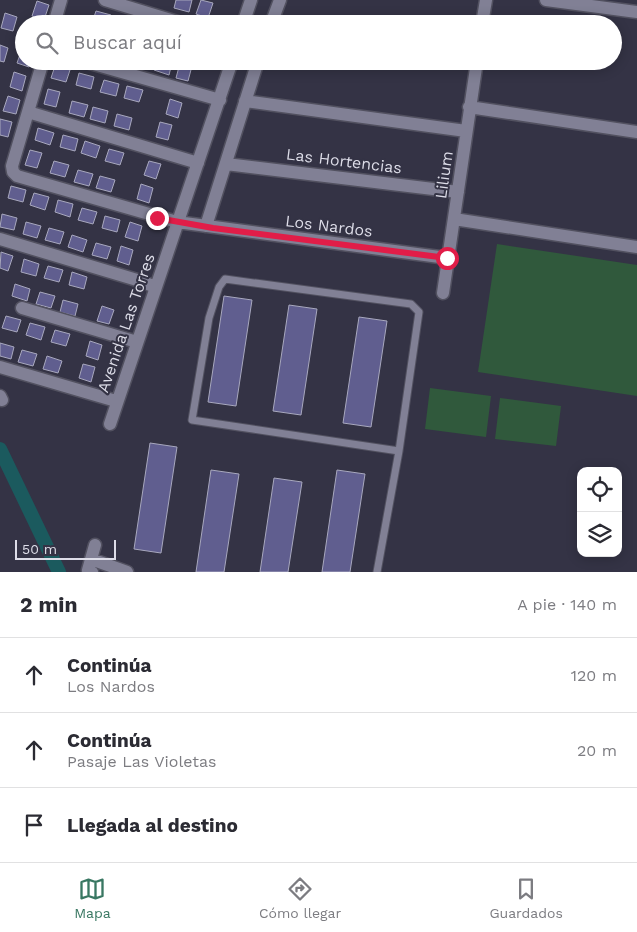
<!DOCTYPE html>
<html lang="es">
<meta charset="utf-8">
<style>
body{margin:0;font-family:"Work Sans",sans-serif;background:#f2f2f3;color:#2b2b33}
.controls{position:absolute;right:15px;bottom:15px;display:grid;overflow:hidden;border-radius:10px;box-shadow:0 2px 12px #0003}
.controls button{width:45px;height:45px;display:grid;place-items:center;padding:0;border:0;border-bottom:1px solid #e1e1e2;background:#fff;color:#2b2b33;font:25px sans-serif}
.scale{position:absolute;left:15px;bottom:12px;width:101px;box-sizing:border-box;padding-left:5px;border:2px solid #dddde8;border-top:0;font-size:14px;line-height:18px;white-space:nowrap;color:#dddde8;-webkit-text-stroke:4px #343345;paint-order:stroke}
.stop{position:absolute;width:15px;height:15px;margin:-11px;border:4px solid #e11d48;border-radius:50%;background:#fff}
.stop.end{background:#e11d48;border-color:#fff;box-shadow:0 1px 5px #0008}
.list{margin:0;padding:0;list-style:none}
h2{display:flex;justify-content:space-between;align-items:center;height:65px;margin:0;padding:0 20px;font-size:21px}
h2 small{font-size:16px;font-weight:400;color:#7c7c81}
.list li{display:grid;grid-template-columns:32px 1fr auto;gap:15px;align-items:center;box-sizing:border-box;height:75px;padding:0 20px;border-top:1px solid #e1e1e2}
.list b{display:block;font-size:19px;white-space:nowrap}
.list p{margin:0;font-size:16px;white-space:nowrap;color:#7c7c81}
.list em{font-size:16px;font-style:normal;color:#7c7c81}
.icon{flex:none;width:28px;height:28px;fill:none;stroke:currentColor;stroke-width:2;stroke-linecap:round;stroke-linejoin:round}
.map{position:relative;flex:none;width:637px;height:572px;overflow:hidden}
.search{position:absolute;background:#fff;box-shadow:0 2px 12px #0003;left:15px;right:15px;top:15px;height:55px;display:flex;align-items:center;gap:12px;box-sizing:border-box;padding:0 18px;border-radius:28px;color:#7c7c81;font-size:19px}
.sheet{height:290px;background:#fff}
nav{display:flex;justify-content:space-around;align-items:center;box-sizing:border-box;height:70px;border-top:1px solid #e1e1e2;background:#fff;font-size:14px;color:#7c7c81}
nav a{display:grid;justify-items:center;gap:2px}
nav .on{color:#397762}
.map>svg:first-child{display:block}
.green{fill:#30593c}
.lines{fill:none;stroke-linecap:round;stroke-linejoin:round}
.canal{stroke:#1b5a5e;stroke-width:14}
.building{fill:#605e8f;stroke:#a8a8be}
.service-casing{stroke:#525160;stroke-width:9}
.minor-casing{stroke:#525160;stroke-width:15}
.secondary-casing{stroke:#525160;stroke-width:15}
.service{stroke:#818095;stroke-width:7}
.minor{stroke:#818095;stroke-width:12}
.secondary{stroke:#818095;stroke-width:12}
.route{stroke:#e11d48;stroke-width:6}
.labels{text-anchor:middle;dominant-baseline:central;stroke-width:4;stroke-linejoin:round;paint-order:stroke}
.street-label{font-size:16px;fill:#dddde8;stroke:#343345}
</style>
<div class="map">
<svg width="637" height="572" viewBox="0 0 637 572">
<rect width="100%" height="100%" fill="#343345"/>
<path class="green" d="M 497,244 L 637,265 L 637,396 L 478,372 Z
M 430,388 L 491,396 L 486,437 L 425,429 Z
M 500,398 L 561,406 L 556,446 L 495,439 Z"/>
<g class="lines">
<path class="canal" d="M 0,449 L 59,572"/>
</g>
<path class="building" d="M 176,0 L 192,0 L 189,12 L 174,8 Z
M 201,0 L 213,3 L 208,18 L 196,14 Z
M 37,1 L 49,5 L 44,20 L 32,16 Z
M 96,11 L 111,15 L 108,24 L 92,23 Z
M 5,13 L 17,17 L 13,31 L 1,28 Z
M 0,45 L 8,48 L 4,62 L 0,61 Z
M 22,49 L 24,49 L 24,61 L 31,61 L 29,67 L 17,63 Z
M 131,61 L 147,61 L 145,69 L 130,65 Z
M 156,61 L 172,63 L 169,75 L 154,70 Z
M 180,63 L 192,66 L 188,81 L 176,78 Z
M 55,66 L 70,70 L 66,82 L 51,78 Z
M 14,72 L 26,76 L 22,91 L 10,87 Z
M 79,73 L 94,77 L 91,89 L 76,85 Z
M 104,80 L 119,84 L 116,96 L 100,92 Z
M 127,86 L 143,90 L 139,102 L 124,98 Z
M 48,89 L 60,92 L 56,107 L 44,104 Z
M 8,96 L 20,100 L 16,114 L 3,111 Z
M 170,99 L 182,103 L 178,118 L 166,114 Z
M 72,101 L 88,105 L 84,117 L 69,113 Z
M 93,107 L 108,111 L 105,123 L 90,119 Z
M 117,114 L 132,118 L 129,130 L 114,126 Z
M 0,119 L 12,122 L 8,137 L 0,135 Z
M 160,122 L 172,125 L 168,140 L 156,137 Z
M 38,128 L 54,133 L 50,145 L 35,140 Z
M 63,135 L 78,139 L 75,151 L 60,147 Z
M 85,141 L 100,146 L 96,158 L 81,153 Z
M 109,149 L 124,153 L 120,165 L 105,161 Z
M 30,150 L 42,153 L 37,168 L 25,165 Z
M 54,161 L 69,165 L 65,177 L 50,173 Z
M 149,161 L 161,164 L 156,179 L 144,175 Z
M 78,170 L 93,174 L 89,186 L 74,182 Z
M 100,176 L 115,180 L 111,192 L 96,188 Z
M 141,184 L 153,188 L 149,203 L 137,199 Z
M 11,186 L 26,190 L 23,202 L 8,198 Z
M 34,193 L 49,197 L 45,210 L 30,205 Z
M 58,200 L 73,204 L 70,217 L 55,212 Z
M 82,208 L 97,212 L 93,224 L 78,220 Z
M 2,214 L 17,218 L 14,230 L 0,227 Z
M 105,216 L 120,220 L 117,232 L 102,228 Z
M 26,222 L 41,226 L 37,238 L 23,234 Z
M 130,222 L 142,226 L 138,241 L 125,237 Z
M 49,228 L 64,232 L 60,244 L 45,240 Z
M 72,235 L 87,240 L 83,252 L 68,247 Z
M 96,243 L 111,247 L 107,259 L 92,255 Z
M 121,246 L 133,250 L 129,265 L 117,261 Z
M 1,252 L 13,256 L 8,271 L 0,268 Z
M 24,259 L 39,264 L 36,276 L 21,272 Z
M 48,266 L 63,270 L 59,282 L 44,278 Z
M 72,272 L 87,277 L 84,289 L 69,285 Z
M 15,284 L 30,289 L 27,301 L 12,296 Z
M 40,292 L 55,296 L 51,308 L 36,304 Z
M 224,296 L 252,300 L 236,406 L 208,402 Z
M 63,300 L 78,304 L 75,316 L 60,312 Z
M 289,305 L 317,309 L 301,415 L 273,411 Z
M 102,306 L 114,310 L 109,324 L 97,321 Z
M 6,316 L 21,320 L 17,332 L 2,328 Z
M 359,317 L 387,321 L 371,427 L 343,423 Z
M 30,323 L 45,327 L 41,340 L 26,335 Z
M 55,330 L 70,334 L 66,346 L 51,342 Z
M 90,341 L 102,345 L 98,360 L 86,356 Z
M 0,343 L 14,347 L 11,359 L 0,356 Z
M 22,350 L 37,354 L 33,366 L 18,362 Z
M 47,356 L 62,361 L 58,373 L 43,369 Z
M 83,364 L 95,367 L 91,382 L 79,378 Z
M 150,443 L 177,447 L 161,553 L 134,549 Z
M 211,470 L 239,474 L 224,572 L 196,572 Z
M 337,470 L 365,474 L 350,572 L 322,572 Z
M 274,478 L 302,482 L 288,572 L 260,572 Z"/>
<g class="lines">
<defs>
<path id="service" d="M 377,572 L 399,451 L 419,312 L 411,304 L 225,279 L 219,287 L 209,318 L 192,420 L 399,451"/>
<path id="minor" d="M 105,0 L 184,24
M 54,24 L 61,0
M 243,24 L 251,0
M 271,24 L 280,0
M 482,24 L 486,0
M 43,61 L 12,166 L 13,172 L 17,176 L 177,222 L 447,258
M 83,61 L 220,100
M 245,101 L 466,131
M 469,107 L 637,132
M 28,112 L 198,163
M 226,164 L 458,192
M 454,219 L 637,247
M 206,226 L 258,61
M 0,239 L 137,280 L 156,287
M 443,293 L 477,61
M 22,308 L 137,342
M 0,367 L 116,401
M 0,396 L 2,400
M 110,424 L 232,61
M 91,559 L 127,572
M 92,572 L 88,570 L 95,545"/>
<path id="secondary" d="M 546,0 L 637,12"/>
</defs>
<use href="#service" class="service-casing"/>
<use href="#minor" class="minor-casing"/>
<use href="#secondary" class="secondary-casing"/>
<use href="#service" class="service"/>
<use href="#minor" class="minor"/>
<use href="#secondary" class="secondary"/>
</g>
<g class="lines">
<path class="route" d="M 157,218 L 213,228 L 447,258"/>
</g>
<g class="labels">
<g class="street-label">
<text transform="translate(344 161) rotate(7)">Las Hortencias</text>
<text transform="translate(444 175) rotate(-82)">Lilium</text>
<text transform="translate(329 226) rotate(7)">Los Nardos</text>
<text transform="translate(126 323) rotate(-71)">Avenida Las Torres</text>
</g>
</g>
</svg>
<div class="controls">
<button><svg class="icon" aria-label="locate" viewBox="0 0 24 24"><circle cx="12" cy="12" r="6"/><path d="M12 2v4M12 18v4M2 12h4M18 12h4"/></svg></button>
<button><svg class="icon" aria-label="layers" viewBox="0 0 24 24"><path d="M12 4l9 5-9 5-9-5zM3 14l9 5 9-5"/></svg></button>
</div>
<div class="scale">50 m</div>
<div class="stop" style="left:447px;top:258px"></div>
<div class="stop end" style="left:157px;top:218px"></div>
<div class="search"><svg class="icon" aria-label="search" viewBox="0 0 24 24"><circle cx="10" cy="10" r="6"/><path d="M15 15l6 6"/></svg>Buscar aquí</div>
</div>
<section class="sheet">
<h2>2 min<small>A pie · 140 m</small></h2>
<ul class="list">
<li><svg class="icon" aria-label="ahead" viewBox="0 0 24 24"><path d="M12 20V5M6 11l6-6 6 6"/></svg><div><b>Continúa</b><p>Los Nardos</p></div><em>120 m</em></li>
<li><svg class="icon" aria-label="ahead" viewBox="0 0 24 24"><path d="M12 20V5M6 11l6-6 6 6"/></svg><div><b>Continúa</b><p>Pasaje Las Violetas</p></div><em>20 m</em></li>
<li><svg class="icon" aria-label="arrive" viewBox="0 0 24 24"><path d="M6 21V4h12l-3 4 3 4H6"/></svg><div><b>Llegada al destino</b></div></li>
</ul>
</section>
<nav>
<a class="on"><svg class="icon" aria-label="map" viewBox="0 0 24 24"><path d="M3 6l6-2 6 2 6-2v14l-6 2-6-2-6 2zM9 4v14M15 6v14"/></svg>Mapa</a>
<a><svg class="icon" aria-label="directions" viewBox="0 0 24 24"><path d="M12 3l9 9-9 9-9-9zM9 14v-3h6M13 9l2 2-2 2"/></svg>Cómo llegar</a>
<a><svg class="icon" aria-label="saved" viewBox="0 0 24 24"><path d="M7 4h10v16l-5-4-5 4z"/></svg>Guardados</a>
</nav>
